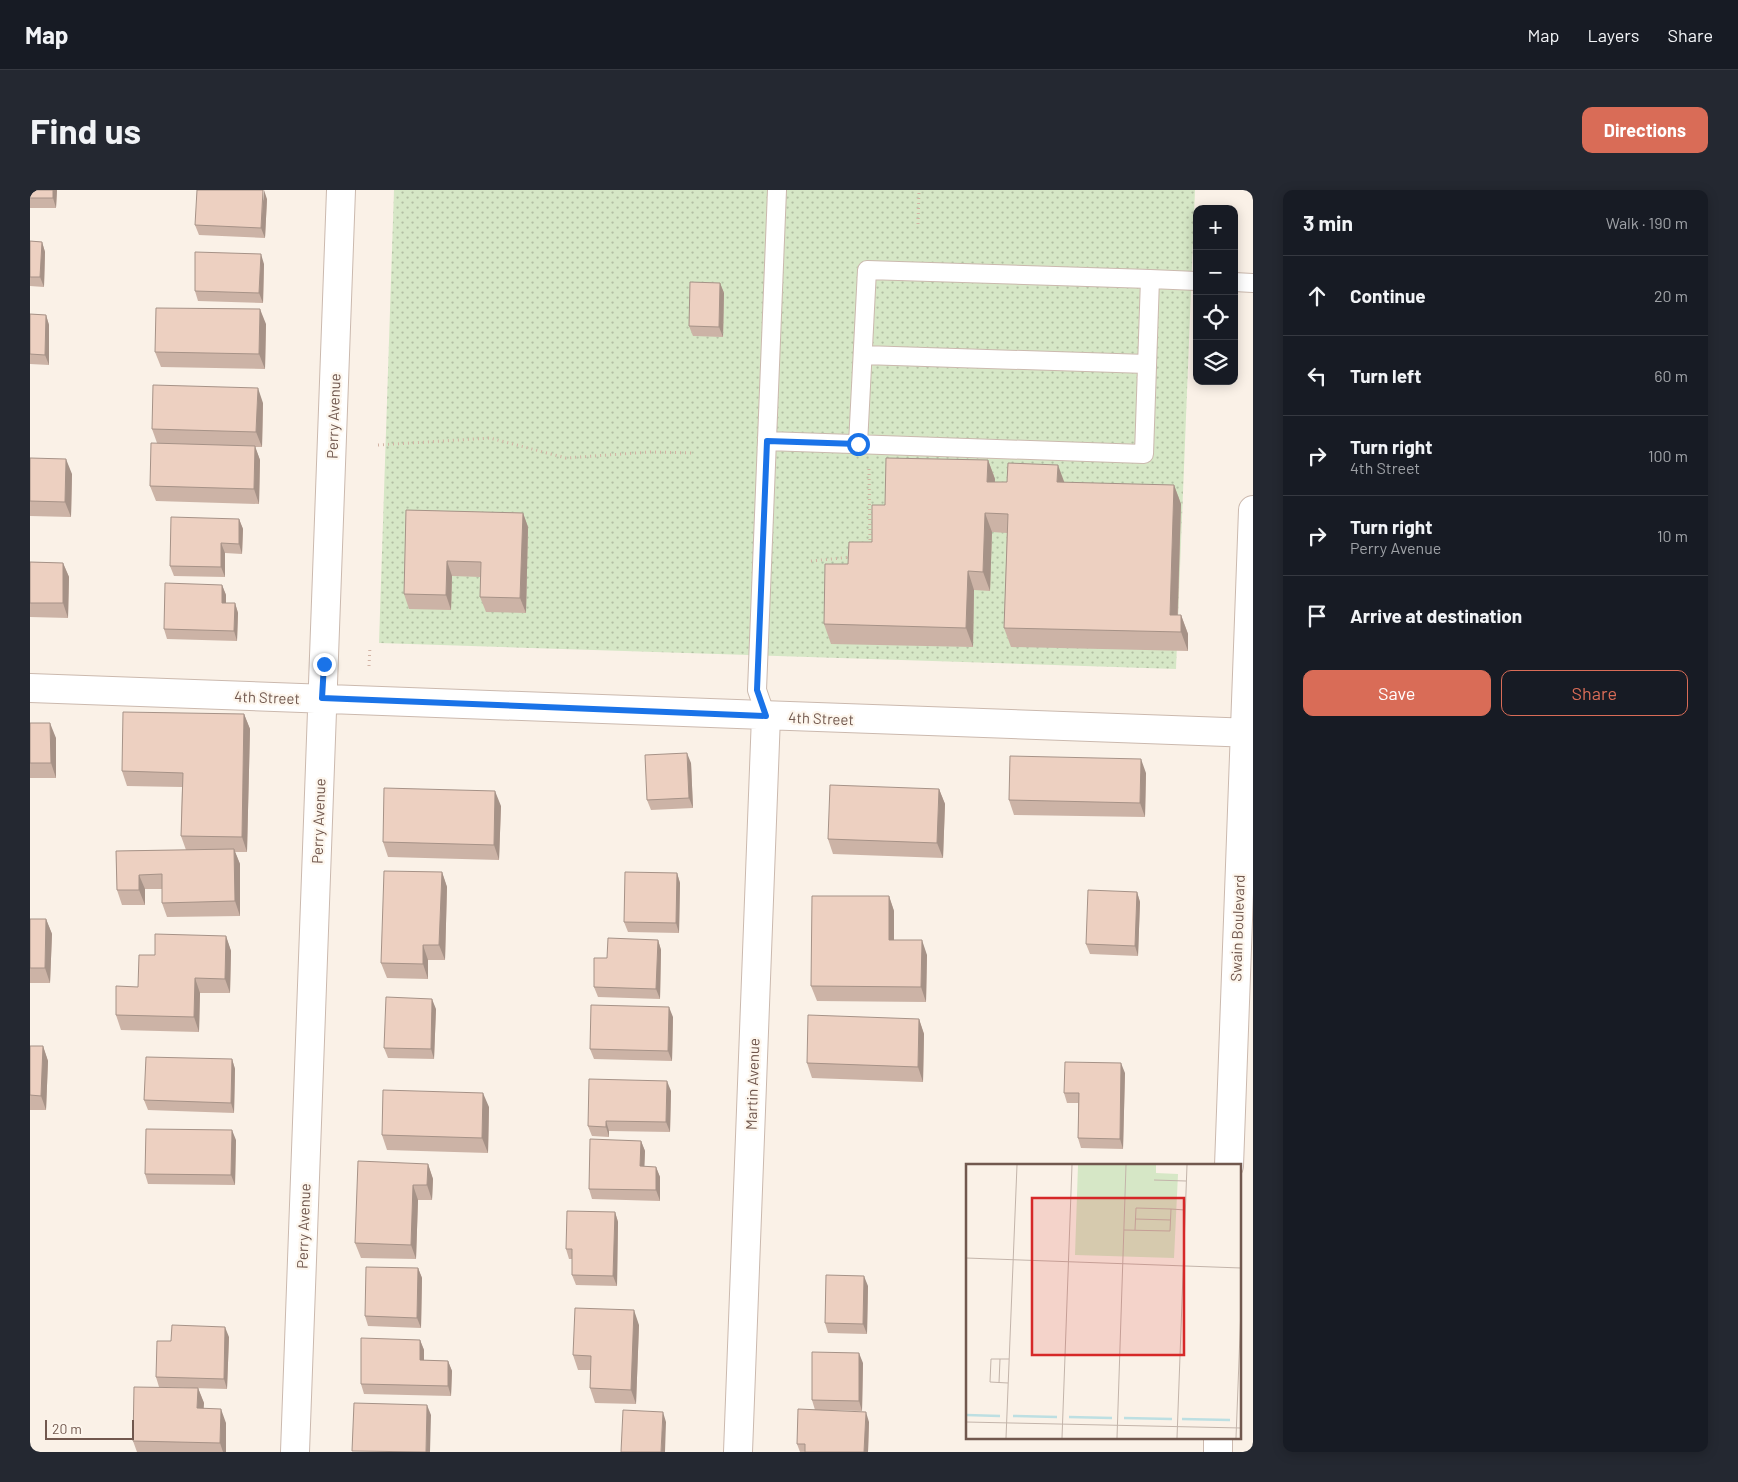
<!DOCTYPE html>
<meta charset="utf-8">
<style>
body{margin:0;font-family:Barlow,sans-serif;background:#242831;color:#f1f3f6}
.controls{position:absolute;right:15px;top:15px;display:grid;overflow:hidden;border-radius:10px;box-shadow:0 2px 12px #0003}
.controls button{width:45px;height:45px;display:grid;place-items:center;padding:0;border:0;border-bottom:1px solid #363941;background:#171b24;color:#f1f3f6;font:25px sans-serif}
.scale{position:absolute;left:15px;bottom:12px;width:89px;box-sizing:border-box;padding-left:5px;border:2px solid #71584e;border-top:0;font-size:14px;line-height:18px;white-space:nowrap;color:#71584e;-webkit-text-stroke:4px #fdf6ed;paint-order:stroke}
.stop{position:absolute;width:15px;height:15px;margin:-11px;border:4px solid #1a73e8;border-radius:50%;background:#fff}
.stop.end{background:#1a73e8;border-color:#fff;box-shadow:0 1px 5px #0008}
.list{margin:0;padding:0;list-style:none}
h2{display:flex;justify-content:space-between;align-items:center;height:65px;margin:0;padding:0 20px;font-size:21px}
h2 small{font-size:16px;font-weight:400;color:#9ea1a6}
.list li{display:grid;grid-template-columns:32px 1fr auto;gap:15px;align-items:center;box-sizing:border-box;height:80px;padding:0 20px;border-top:1px solid #363941}
.list b{display:block;font-size:19px;white-space:nowrap}
.list p{margin:0;font-size:16px;white-space:nowrap;color:#9ea1a6}
.list em{font-size:16px;font-style:normal;color:#9ea1a6}
.actions{display:flex;gap:10px;padding:15px 20px}
.actions a{flex:1;padding:11px 0;border:1px solid #d96c57;border-radius:10px;text-align:center;font-size:18px;color:#d96c57}
.actions .main{background:#d96c57;color:#fff}
.icon{flex:none;width:28px;height:28px;fill:none;stroke:currentColor;stroke-width:2;stroke-linecap:round;stroke-linejoin:round}
.map{position:relative;flex:none;width:1223px;height:1262px;overflow:hidden;border-radius:10px}
header{display:flex;align-items:center;gap:30px;box-sizing:border-box;height:70px;padding:0 25px;background:#171b24;border-bottom:1px solid #363941}
header strong{font-size:24px}
nav{display:flex;gap:28px;margin-inline-start:auto;font-size:18px}
.intro{display:flex;align-items:center;justify-content:space-between;box-sizing:border-box;height:120px;padding:0 30px}
h1{margin:0;font-size:35px}
.button{padding:12px 22px;border-radius:10px;background:#d96c57;color:#fff;font-size:18px;font-weight:700}
main{display:flex;gap:30px;padding:0 30px}
aside{flex:1;background:#171b24;border-radius:10px;box-shadow:0 2px 12px #0003}
.map>svg:first-child{display:block}
.park{fill:url(#park-dots)}
.lines{fill:none;stroke-linecap:round;stroke-linejoin:round}
.service-casing{stroke:#cbb9ae;stroke-width:20}
.minor-casing{stroke:#cbb9ae;stroke-width:30}
.path{stroke:#d2b3a4;stroke-width:3;stroke-dasharray:1 4;stroke-linecap:butt}
.service{stroke:#fff;stroke-width:18}
.minor{stroke:#fff;stroke-width:28}
.wall{fill:#ccb3a6}
.shaded-wall{fill:#a69287}
.building{fill:#edd0c1;stroke:#a69287}
.route{stroke:#1a73e8;stroke-width:6}
.labels{text-anchor:middle;dominant-baseline:central;stroke-width:4.5;stroke-linejoin:round;paint-order:stroke}
.street-label{font-size:15px;fill:#71584e;stroke:#fdf6ed}
.inset-river{fill:none;stroke:#bddfe2;stroke-width:2.5}
.inset-road{fill:none;stroke:#c3b4aa;stroke-width:1}
.view{fill:#d62828;fill-opacity:0.15;stroke:#d62828;stroke-width:2.5}
.inset-edge{fill:none;stroke:#71584e;stroke-width:2.5}
</style>
<header>
<strong>Map</strong>
<nav><a>Map</a><a>Layers</a><a>Share</a></nav>
</header>
<div class="intro"><h1>Find us</h1><a class="button">Directions</a></div>
<main>
<div class="map">
<svg width="1223" height="1262" viewBox="0 0 1223 1262">
<defs>
<pattern id="park-dots" width="8" height="8" patternUnits="userSpaceOnUse" patternTransform="scale(1.25)"><rect width="8" height="8" fill="#d6e7c6"/><path d="M2 2h.1M6 6h.1" fill="none" stroke="#b2bea3" stroke-width="1.8" stroke-linecap="round"/></pattern>
</defs>
<rect width="100%" height="100%" fill="#faf1e7"/>
<path class="park" d="M 364,0 L 1165,0 L 1146,479 L 349,453 Z"/>
<g class="lines">
<defs>
<path id="service" d="M 1204,92 L 1223,93
M 833,165 L 1117,174
M 737,251 L 1114,264 L 1120,89 L 1167,91
M 828,254 L 837,80 L 1120,89
M 736,526 L 727,500 L 747,0"/>
<path id="minor" d="M 0,498 L 1223,543
M 1199,976 L 1223,320
M 265,1262 L 311,0
M 708,1262 L 736,526
M 1188,1262 L 1188,1248"/>
</defs>
<use href="#service" class="service-casing"/>
<use href="#minor" class="minor-casing"/>
<path class="path" d="M 888,34 L 889,0
M 348,255 L 460,248 L 536,268 L 620,262 L 665,263
M 839,279 L 840,355
M 781,371 L 821,367
M 339,476 L 340,456"/>
<use href="#service" class="service"/>
<use href="#minor" class="minor"/>
</g>
<path class="wall" d="M 0,0 L 27,0 L 26,18 L 0,18 Z
M 237,9 L 235,48 L 169,45 L 165,35 Z
M 0,51 L 12,52 L 15,62 L 14,97 L 0,96 Z
M 234,74 L 233,113 L 168,111 L 165,101 Z
M 690,93 L 694,103 L 693,147 L 663,146 L 659,136 Z
M 0,124 L 16,125 L 19,135 L 19,175 L 0,174 Z
M 236,134 L 235,179 L 131,177 L 125,162 Z
M 233,213 L 232,257 L 225,257 L 230,270 L 229,314 L 126,311 L 120,296 L 127,253 L 122,239 Z
M 0,268 L 42,284 L 41,327 L 0,326 Z
M 958,270 L 965,289 L 965,292 L 1034,293 L 1144,295 L 1151,314 L 1148,425 L 1151,425 L 1158,444 L 1158,461 L 981,457 L 974,438 L 977,343 L 962,342 L 960,401 L 944,400 L 943,457 L 801,454 L 794,434 L 818,374 L 842,352 L 855,315 Z
M 376,320 L 493,323 L 498,337 L 496,423 L 456,422 L 450,407 L 451,387 L 422,386 L 421,420 L 379,419 L 374,404 Z
M 209,329 L 213,339 L 212,364 L 195,363 L 195,387 L 144,386 L 140,376 Z
M 0,372 L 33,373 L 39,387 L 38,428 L 0,427 Z
M 192,395 L 196,405 L 196,413 L 205,413 L 208,423 L 207,451 L 137,449 L 134,439 Z
M 214,524 L 220,539 L 217,662 L 205,662 L 210,674 L 210,726 L 137,727 L 132,713 L 132,699 L 115,699 L 115,715 L 92,715 L 87,700 L 86,661 L 156,660 L 151,646 L 152,597 L 97,596 L 92,581 Z
M 0,533 L 26,548 L 26,588 L 0,588 Z
M 661,573 L 663,618 L 621,620 L 617,610 Z
M 1116,583 L 1115,627 L 984,625 L 979,610 Z
M 909,599 L 915,614 L 913,668 L 803,664 L 798,649 Z
M 471,616 L 469,670 L 358,667 L 353,652 Z
M 412,682 L 417,697 L 415,770 L 398,770 L 398,789 L 357,788 L 351,773 Z
M 647,683 L 650,693 L 649,743 L 598,742 L 594,732 Z
M 1107,702 L 1110,712 L 1108,766 L 1060,764 L 1056,754 Z
M 859,706 L 864,721 L 864,750 L 897,765 L 896,812 L 787,811 L 781,796 Z
M 0,729 L 16,729 L 22,744 L 20,793 L 0,793 Z
M 196,746 L 201,761 L 200,803 L 170,803 L 169,842 L 91,840 L 86,825 L 108,797 L 125,765 Z
M 628,750 L 631,760 L 630,809 L 568,807 L 564,797 L 577,768 Z
M 406,819 L 404,869 L 358,868 L 354,858 Z
M 643,827 L 642,871 L 564,869 L 560,859 Z
M 889,829 L 894,844 L 893,892 L 782,888 L 777,873 Z
M 0,856 L 13,856 L 18,871 L 16,920 L 0,920 Z
M 202,869 L 205,879 L 204,923 L 118,920 L 114,910 Z
M 1095,883 L 1093,959 L 1051,958 L 1048,948 L 1048,913 L 1037,913 L 1034,903 Z
M 641,901 L 640,942 L 579,941 L 579,947 L 562,946 L 558,936 Z
M 459,917 L 458,963 L 357,960 L 352,945 Z
M 206,950 L 205,995 L 118,994 L 115,984 Z
M 611,951 L 615,961 L 614,977 L 626,977 L 630,987 L 630,1011 L 562,1009 L 559,999 Z
M 398,974 L 403,989 L 402,1010 L 388,1010 L 386,1069 L 331,1068 L 325,1053 Z
M 585,1022 L 588,1032 L 587,1096 L 546,1095 L 542,1085 L 542,1069 L 539,1069 L 536,1059 Z
M 388,1078 L 392,1088 L 391,1138 L 338,1136 L 335,1126 Z
M 838,1096 L 837,1144 L 798,1143 L 795,1133 Z
M 609,1135 L 606,1214 L 565,1213 L 560,1198 L 560,1180 L 548,1180 L 543,1165 Z
M 199,1147 L 197,1199 L 129,1197 L 126,1187 L 141,1151 Z
M 390,1150 L 394,1160 L 394,1170 L 418,1171 L 422,1181 L 421,1206 L 334,1204 L 331,1194 Z
M 833,1173 L 832,1221 L 794,1220 L 839,1232 L 838,1262 L 770,1262 L 767,1254 L 785,1220 L 782,1210 Z
M 168,1198 L 174,1213 L 173,1218 L 196,1233 L 196,1262 L 107,1262 L 103,1251 Z"/>
<path class="shaded-wall" d="M 23,0 L 27,0 L 26,18 L 23,8 Z
M 234,0 L 237,9 L 235,48 L 231,38 Z
M 12,52 L 15,62 L 14,97 L 10,87 Z
M 231,64 L 234,74 L 233,113 L 229,103 Z
M 690,93 L 694,103 L 693,147 L 689,137 Z
M 230,119 L 236,134 L 235,179 L 229,164 Z
M 16,125 L 19,135 L 19,175 L 15,165 Z
M 228,198 L 233,213 L 232,257 L 226,242 Z
M 225,256 L 230,270 L 229,314 L 224,299 Z
M 36,269 L 42,284 L 41,327 L 35,312 Z
M 958,270 L 965,289 L 964,311 L 957,292 Z
M 1028,275 L 1035,294 L 1027,292 Z
M 1144,295 L 1151,314 L 1147,442 L 1140,425 Z
M 493,323 L 498,337 L 496,423 L 490,408 Z
M 955,323 L 962,342 L 960,401 L 953,382 Z
M 209,329 L 213,339 L 212,364 L 209,354 Z
M 191,353 L 195,363 L 195,387 L 191,377 Z
M 417,371 L 422,386 L 421,420 L 416,405 Z
M 33,373 L 39,387 L 38,428 L 33,413 Z
M 938,381 L 944,400 L 943,457 L 936,438 Z
M 192,395 L 196,405 L 196,423 L 192,413 Z
M 205,413 L 208,423 L 207,451 L 204,441 Z
M 1151,425 L 1158,444 L 1158,461 L 1151,442 Z
M 214,524 L 220,539 L 217,662 L 212,647 Z
M 20,533 L 26,548 L 26,588 L 21,573 Z
M 657,563 L 661,573 L 663,618 L 659,608 Z
M 1111,569 L 1116,583 L 1115,627 L 1110,613 Z
M 909,599 L 915,614 L 913,668 L 907,653 Z
M 465,601 L 471,616 L 469,670 L 464,655 Z
M 204,659 L 210,674 L 210,726 L 205,711 Z
M 412,682 L 417,697 L 415,770 L 409,755 Z
M 647,683 L 650,693 L 649,743 L 646,733 Z
M 109,685 L 115,699 L 115,715 L 109,700 Z
M 1107,702 L 1110,712 L 1108,766 L 1105,756 Z
M 859,706 L 864,721 L 864,765 L 859,750 Z
M 16,729 L 22,744 L 20,793 L 15,778 Z
M 196,746 L 201,761 L 200,803 L 195,789 Z
M 628,750 L 631,760 L 630,809 L 626,799 Z
M 892,750 L 897,765 L 896,812 L 891,797 Z
M 393,755 L 398,770 L 398,789 L 393,774 Z
M 165,788 L 170,803 L 169,842 L 164,827 Z
M 402,809 L 406,819 L 404,869 L 401,859 Z
M 639,817 L 643,827 L 642,871 L 638,861 Z
M 889,829 L 894,844 L 893,892 L 888,877 Z
M 13,856 L 18,871 L 16,920 L 11,906 Z
M 202,869 L 205,879 L 204,923 L 201,913 Z
M 1091,873 L 1095,883 L 1093,959 L 1090,949 Z
M 637,891 L 641,901 L 640,942 L 636,932 Z
M 453,903 L 459,917 L 458,963 L 452,948 Z
M 576,931 L 579,941 L 579,947 L 576,937 Z
M 202,940 L 206,950 L 205,995 L 201,985 Z
M 611,951 L 615,961 L 614,987 L 610,976 Z
M 398,974 L 403,989 L 402,1010 L 397,995 Z
M 626,977 L 630,987 L 630,1011 L 626,1000 Z
M 383,995 L 388,1010 L 386,1069 L 381,1055 Z
M 585,1022 L 588,1032 L 587,1096 L 583,1086 Z
M 388,1078 L 392,1088 L 391,1138 L 387,1128 Z
M 834,1086 L 838,1096 L 837,1144 L 833,1134 Z
M 604,1120 L 609,1135 L 606,1214 L 601,1200 Z
M 195,1137 L 199,1147 L 197,1199 L 194,1189 Z
M 390,1150 L 394,1160 L 394,1180 L 390,1170 Z
M 829,1163 L 833,1173 L 832,1221 L 829,1211 Z
M 418,1171 L 422,1181 L 421,1206 L 418,1196 Z
M 168,1198 L 174,1213 L 173,1233 L 167,1218 Z
M 397,1215 L 401,1225 L 400,1262 L 396,1262 Z
M 191,1219 L 196,1233 L 196,1262 L 193,1262 L 190,1253 Z
M 633,1222 L 636,1232 L 635,1262 L 631,1262 Z
M 836,1222 L 839,1232 L 838,1262 L 834,1262 Z"/>
<path class="building" d="M 0,0 L 23,0 L 23,8 L 0,8 Z
M 167,0 L 233,0 L 231,38 L 165,35 Z
M 0,51 L 12,52 L 10,87 L 0,87 Z
M 165,62 L 231,64 L 229,103 L 165,101 Z
M 660,92 L 690,93 L 689,137 L 659,136 Z
M 126,118 L 230,119 L 229,164 L 125,162 Z
M 0,124 L 16,125 L 15,165 L 0,164 Z
M 123,195 L 228,198 L 226,242 L 122,239 Z
M 121,253 L 225,256 L 224,299 L 120,296 Z
M 0,268 L 36,269 L 35,312 L 0,311 Z
M 856,268 L 958,270 L 957,292 L 977,292 L 978,273 L 1028,275 L 1027,292 L 1144,295 L 1140,425 L 1151,425 L 1151,442 L 974,438 L 978,324 L 955,323 L 953,382 L 938,381 L 936,438 L 794,434 L 795,374 L 818,374 L 819,352 L 842,352 L 842,315 L 855,315 Z
M 376,320 L 493,323 L 490,408 L 450,407 L 451,372 L 417,371 L 416,405 L 374,404 Z
M 141,327 L 209,329 L 209,354 L 191,353 L 191,377 L 140,376 Z
M 0,372 L 33,373 L 33,413 L 0,413 Z
M 135,393 L 192,395 L 192,413 L 205,413 L 204,441 L 134,439 Z
M 93,522 L 214,524 L 212,647 L 151,646 L 153,583 L 92,581 Z
M 0,533 L 20,533 L 21,573 L 0,573 Z
M 657,563 L 659,608 L 617,610 L 615,565 Z
M 980,566 L 1111,569 L 1110,613 L 979,610 Z
M 800,595 L 909,599 L 907,653 L 798,649 Z
M 354,598 L 465,601 L 464,655 L 353,652 Z
M 204,659 L 205,711 L 132,713 L 132,684 L 109,685 L 109,700 L 87,700 L 86,661 Z
M 354,681 L 412,682 L 409,755 L 393,755 L 393,774 L 351,773 Z
M 595,682 L 647,683 L 646,733 L 594,732 Z
M 1058,700 L 1107,702 L 1105,756 L 1056,754 Z
M 782,706 L 859,706 L 859,750 L 892,750 L 891,797 L 781,796 Z
M 0,729 L 16,729 L 15,778 L 0,778 Z
M 125,744 L 196,746 L 195,789 L 165,788 L 164,827 L 86,825 L 86,796 L 108,797 L 109,765 L 125,765 Z
M 578,748 L 628,750 L 626,799 L 564,797 L 564,768 L 577,768 Z
M 356,807 L 402,809 L 401,859 L 354,858 Z
M 561,815 L 639,817 L 638,861 L 560,859 Z
M 778,825 L 889,829 L 888,877 L 777,873 Z
M 0,856 L 13,856 L 11,906 L 0,905 Z
M 116,867 L 202,869 L 201,913 L 114,910 Z
M 1035,872 L 1091,873 L 1090,949 L 1048,948 L 1049,903 L 1034,903 Z
M 559,889 L 637,891 L 636,932 L 576,931 L 576,937 L 558,936 Z
M 353,900 L 453,903 L 452,948 L 352,945 Z
M 116,939 L 202,940 L 201,985 L 115,984 Z
M 560,949 L 611,951 L 610,976 L 626,977 L 626,1000 L 559,999 Z
M 328,971 L 398,974 L 397,995 L 383,995 L 381,1055 L 325,1053 Z
M 995,975 L 1024,976 L 995,976 Z
M 537,1021 L 585,1022 L 583,1086 L 542,1085 L 542,1059 L 536,1059 Z
M 336,1077 L 388,1078 L 387,1128 L 335,1126 Z
M 796,1085 L 834,1086 L 833,1134 L 795,1133 Z
M 545,1118 L 604,1120 L 601,1200 L 560,1198 L 561,1166 L 543,1165 Z
M 142,1135 L 195,1137 L 194,1189 L 126,1187 L 127,1151 L 141,1151 Z
M 331,1148 L 390,1150 L 390,1170 L 418,1171 L 418,1196 L 331,1194 Z
M 782,1162 L 829,1163 L 829,1211 L 782,1210 Z
M 104,1197 L 168,1198 L 167,1218 L 191,1219 L 190,1253 L 103,1251 Z
M 324,1213 L 397,1215 L 396,1262 L 322,1261 Z
M 768,1219 L 836,1222 L 834,1262 L 775,1262 L 775,1254 L 767,1254 Z
M 593,1220 L 633,1222 L 631,1262 L 591,1262 Z"/>
<g class="lines">
<path class="route" d="M 294,474 L 292,508 L 736,526 L 727,500 L 737,251 L 828,254"/>
</g>
<g class="labels">
<g class="street-label">
<text transform="translate(303 226) rotate(-88)">Perry Avenue</text>
<text transform="translate(237 507) rotate(2)">4th Street</text>
<text transform="translate(791 528) rotate(2)">4th Street</text>
<text transform="translate(288 631) rotate(-88)">Perry Avenue</text>
<text transform="translate(1207 738) rotate(-88)">Swain Boulevard</text>
<text transform="translate(722 894) rotate(-88)">Martin Avenue</text>
<text transform="translate(273 1036) rotate(-88)">Perry Avenue</text>
</g>
</g>
<g transform="translate(936 974)">
<rect width="275" height="275" fill="#faf1e7"/>
<path d="M 112,1 L 190,1 L 190,9 L 212,10 L 208,94 L 109,91 Z" fill="#d6e7c6"/>
<path class="inset-river" d="M 0,251 L 34,252M 47,252 L 91,253M 103,253 L 146,254M 158,254 L 206,255M 216,255 L 264,256"/>
<path class="inset-road" d="M 188,16 L 220,17M 169,55 L 205,56M 158,66 L 204,67 L 205,45 L 219,46M 169,66 L 170,44 L 205,45M 0,94 L 275,104M 33,219 L 34,195M 42,219 L 24,218 L 25,195 L 43,195M 0,258 L 275,264M 40,274 L 51,1M 96,274 L 106,1M 151,274 L 160,1M 211,274 L 221,1M 270,274 L 275,144"/>
<path class="view" d="M 66,34 L 218,34 L 218,191 L 66,191 Z"/>
<rect width="275" height="275" class="inset-edge"/>
</g>
</svg>
<div class="controls">
<button>+</button>
<button>−</button>
<button><svg class="icon" aria-label="locate" viewBox="0 0 24 24"><circle cx="12" cy="12" r="6"/><path d="M12 2v4M12 18v4M2 12h4M18 12h4"/></svg></button>
<button><svg class="icon" aria-label="layers" viewBox="0 0 24 24"><path d="M12 4l9 5-9 5-9-5zM3 14l9 5 9-5"/></svg></button>
</div>
<div class="scale">20 m</div>
<div class="stop" style="left:828px;top:254px"></div>
<div class="stop end" style="left:294px;top:474px"></div>
</div>
<aside>
<h2>3 min<small>Walk · 190 m</small></h2>
<ul class="list">
<li><svg class="icon" aria-label="ahead" viewBox="0 0 24 24"><path d="M12 20V5M6 11l6-6 6 6"/></svg><div><b>Continue</b></div><em>20 m</em></li>
<li><svg class="icon" aria-label="left" viewBox="0 0 24 24"><path d="M17 20v-9H6M10 6l-5 5 5 5"/></svg><div><b>Turn left</b></div><em>60 m</em></li>
<li><svg class="icon" aria-label="right" viewBox="0 0 24 24"><path d="M7 20v-9h11M14 6l5 5-5 5"/></svg><div><b>Turn right</b><p>4th Street</p></div><em>100 m</em></li>
<li><svg class="icon" aria-label="right" viewBox="0 0 24 24"><path d="M7 20v-9h11M14 6l5 5-5 5"/></svg><div><b>Turn right</b><p>Perry Avenue</p></div><em>10 m</em></li>
<li><svg class="icon" aria-label="arrive" viewBox="0 0 24 24"><path d="M6 21V4h12l-3 4 3 4H6"/></svg><div><b>Arrive at destination</b></div></li>
</ul>
<div class="actions"><a class="main">Save</a><a>Share</a></div>
</aside>
</main>
